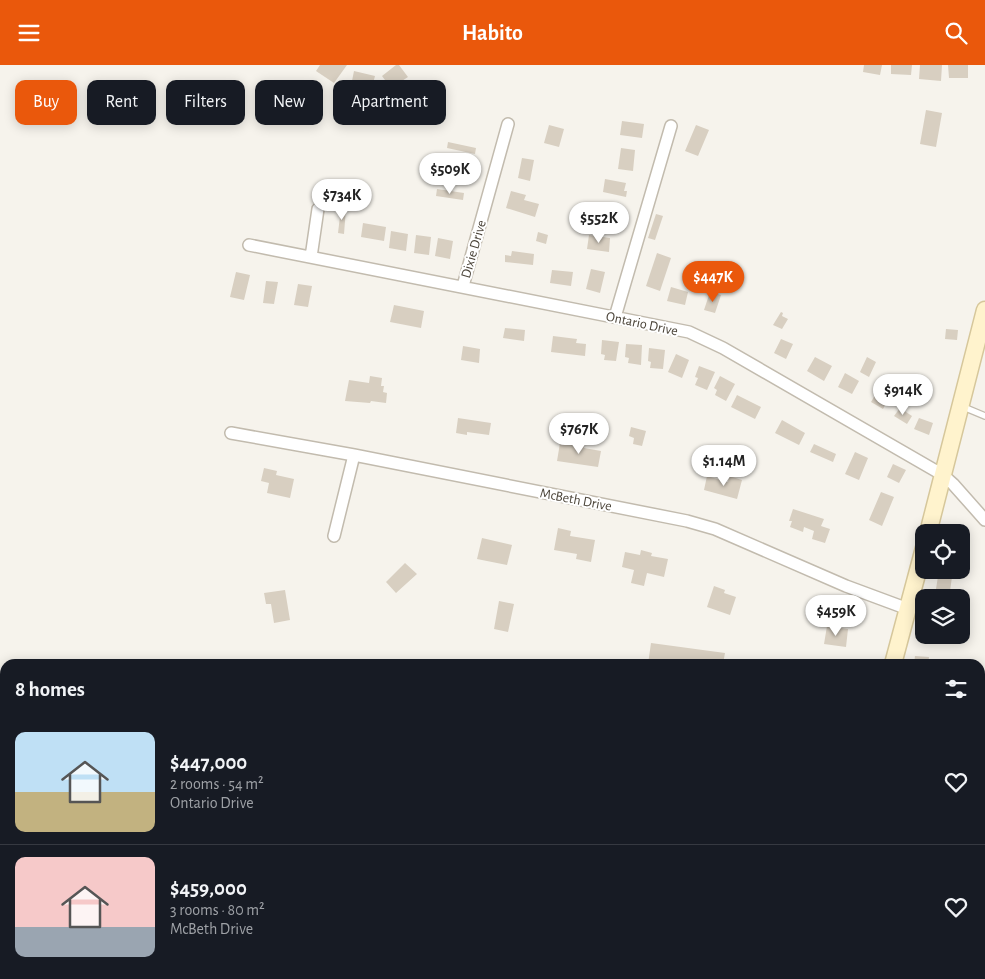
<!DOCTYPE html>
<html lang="en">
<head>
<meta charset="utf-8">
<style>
	:root { --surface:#171b24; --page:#242831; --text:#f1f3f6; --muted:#9ea1a6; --line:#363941; --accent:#ea580c }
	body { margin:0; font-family:"Alegreya Sans",sans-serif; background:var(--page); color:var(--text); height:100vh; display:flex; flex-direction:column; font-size:19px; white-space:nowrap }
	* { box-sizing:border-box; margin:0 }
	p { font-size:16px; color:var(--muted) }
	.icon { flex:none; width:28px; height:28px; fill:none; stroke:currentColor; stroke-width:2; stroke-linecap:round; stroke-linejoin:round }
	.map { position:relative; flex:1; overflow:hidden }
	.sheet { position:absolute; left:0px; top:594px; width:985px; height:321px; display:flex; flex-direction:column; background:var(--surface); border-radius:15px 15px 0 0; box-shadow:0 2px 12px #0003 }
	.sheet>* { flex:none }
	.top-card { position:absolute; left:15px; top:15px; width:500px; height:45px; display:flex; gap:10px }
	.buttons { position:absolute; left:915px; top:459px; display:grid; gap:10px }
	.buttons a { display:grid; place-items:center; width:55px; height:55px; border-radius:10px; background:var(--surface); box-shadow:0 2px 12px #0003; font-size:25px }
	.price { position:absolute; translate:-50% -42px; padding:0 11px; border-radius:18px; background:#fff; color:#222; font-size:16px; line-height:32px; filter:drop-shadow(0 1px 2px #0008) }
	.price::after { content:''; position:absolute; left:50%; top:30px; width:15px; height:11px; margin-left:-8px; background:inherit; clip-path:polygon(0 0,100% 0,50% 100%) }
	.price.on { background:var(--accent); color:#fff }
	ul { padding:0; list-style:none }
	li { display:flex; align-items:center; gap:15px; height:125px; padding:0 15px }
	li+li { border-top:1px solid var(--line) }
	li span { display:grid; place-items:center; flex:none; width:140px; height:100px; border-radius:10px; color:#555 }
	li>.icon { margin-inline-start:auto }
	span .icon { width:60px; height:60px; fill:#fffc; stroke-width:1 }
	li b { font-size:21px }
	h2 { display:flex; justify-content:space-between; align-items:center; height:60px; padding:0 15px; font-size:21px }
	.chip { padding:0 18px; border-radius:10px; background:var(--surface); box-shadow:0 2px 12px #0003; font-size:18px; line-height:45px }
	.chip.on { background:var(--accent); color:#fff }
	header { display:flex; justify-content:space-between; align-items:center; height:65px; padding:0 15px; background:var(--accent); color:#fff; font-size:22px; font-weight:700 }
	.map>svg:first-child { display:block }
</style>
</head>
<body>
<header><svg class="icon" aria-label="menu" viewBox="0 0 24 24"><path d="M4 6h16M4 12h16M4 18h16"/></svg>Habito<svg class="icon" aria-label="search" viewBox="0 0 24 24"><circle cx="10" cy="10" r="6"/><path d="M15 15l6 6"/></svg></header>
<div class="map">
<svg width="985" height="914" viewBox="0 0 985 914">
	<rect width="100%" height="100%" fill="#f6f3ec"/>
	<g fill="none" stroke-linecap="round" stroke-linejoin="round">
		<!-- stream -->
		<path stroke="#a9d4f2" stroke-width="3" d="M0 859 5 865
			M37 910 40 914"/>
	</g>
	<!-- building -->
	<path fill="#d8cfc1" d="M320 0H347L334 18 316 6Z
		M396 0H399L408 12 391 23 382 11Z
		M864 0H882L880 10 863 7Z
		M891 0H912L911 10 891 9Z
		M920 0H942L941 16 919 14Z
		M948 0H968V13H949Z
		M354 6 375 11 371 26 351 21Z
		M926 45 942 48 936 82 920 79Z
		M622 56 644 59 642 73 620 70Z
		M549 60 564 64 559 82 544 78Z
		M696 60 709 65 698 91 685 86Z
		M448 77 476 83 475 89 447 83Z
		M621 83 635 85 633 106 618 104Z
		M522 93 534 95 530 116 518 113Z
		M605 114 626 118 624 126H627L626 132 603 127Z
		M437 124 464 128 463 135 436 131Z
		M511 126 526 130 524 135 539 139 535 152 506 143Z
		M605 141 620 143 617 163 602 161Z
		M341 143H346L344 169 338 168Z
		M656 149 663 151 655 175 648 173Z
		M363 158 386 162 384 176 361 172Z
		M391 166 408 169 406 186 389 183Z
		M538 167 548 170 546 179 536 176Z
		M416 170 431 172 429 190 414 188Z
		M589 170 610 173 609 187 587 184Z
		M438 173 453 176 450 194 435 191Z
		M512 186 534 189 533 200 505 197V190L511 191Z
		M657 188 671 193 660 226 646 221Z
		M591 204 605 207 600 228 586 224Z
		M552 205 573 207 571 221 550 218Z
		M236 207 250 210 244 235 230 232Z
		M266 216 278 217 274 239 263 238Z
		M298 219 312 221 308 242 294 240Z
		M671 222 688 227 685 240 667 236Z
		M710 227 721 230 715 248 704 245Z
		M394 240 424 246 421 263 390 257Z
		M781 247 783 248 782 251 788 254 782 264 773 260Z
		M505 263 525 265 524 276 503 273Z
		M946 264 958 265 957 275 945 274Z
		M553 271 577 274 576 278 586 279 585 291 551 287Z
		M781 274 793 279 786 294 774 288Z
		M602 275 619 277 616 296 604 295 605 290 601 289Z
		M626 279 642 280 641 300 628 298 629 293 625 292Z
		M463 281 480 284 479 298 461 295Z
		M649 283 665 285 663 304 650 303 651 297 648 296Z
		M676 289 689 295 682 313 668 307Z
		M815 292 832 301 824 316 807 306Z
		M867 292 876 297 869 312 860 307Z
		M699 301 715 307 707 325 695 320 698 313 695 312Z
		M845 308 859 316 852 329 838 322Z
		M370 311 382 313 381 321H384L383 327 387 328 386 338 371 336 370 338 345 336 349 315 369 318Z
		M720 311 735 319 726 336 715 330 717 325 714 323Z
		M878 325 890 331 883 344 871 337Z
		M737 330 761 342 755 354 731 342Z
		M900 343 912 351 907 359 894 351Z
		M458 353 491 358 489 370 467 367V370L456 368Z
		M919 353 933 358 929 370 914 364Z
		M782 355 805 368 799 380 775 368Z
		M631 362 646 366 642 381 633 379 634 373 629 371Z
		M574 376 585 377 584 383 601 386 598 402 557 396 560 378 574 380Z
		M814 379 836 389 833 397 810 387Z
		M855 387 868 393 859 415 845 409Z
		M893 399 906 405 899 418 887 412Z
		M264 403 277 406 276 410 294 414 290 433 267 428 269 418 261 416Z
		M707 411 728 417 729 411 742 415 737 434 704 425Z
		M881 427 894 432 882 461 869 455Z
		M793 444 824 454 821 461 830 464 825 478 812 474 814 466 804 462 803 467 790 462 792 456H789Z
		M558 463 571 466 570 471 595 475 591 497 576 494 577 489 554 485Z
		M482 473 512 480 507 500 477 494Z
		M641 485 652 488 651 491 668 494 664 512 647 508 644 521 631 518 634 505 622 502 625 487 640 490Z
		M405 498 417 509 396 528 386 517Z
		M939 505H953L950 526 936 524Z
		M714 521 725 525 724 528 736 532 730 550 707 542Z
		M285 525 290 555 274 558 271 539H266L264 528Z
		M499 536 514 539 508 567 494 564Z
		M827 561 848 564 846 582 824 579Z
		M651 578 725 588 723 599H648Z
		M915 591 929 592 928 599H914Z
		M980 730 985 731V759L980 758Z
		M980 870H982L985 881V897L980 899Z
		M378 910H395L396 914H379Z
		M686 910H720L722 914H687Z"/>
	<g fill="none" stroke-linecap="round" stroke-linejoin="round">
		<!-- lane casing -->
		<g stroke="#c2bbae" stroke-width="8">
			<path id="lane" d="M961 341 985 351
				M980 716 985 717"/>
		</g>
		<!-- street casing -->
		<g stroke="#c2bbae" stroke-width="14">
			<path id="street" d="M249 180 689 267 723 283 943 410 953 419 985 455
				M311 192 318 144
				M463 221 508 59
				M615 252 671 61
				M231 368 354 390 687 456 715 464 846 521 908 544
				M334 471 354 390"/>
		</g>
		<!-- secondary casing -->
		<g stroke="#d6c79b" stroke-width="19">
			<path id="secondary" d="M928 468 985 245
				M893 599 924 483
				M980 695 985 696
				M809 914 810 910"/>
		</g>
		<!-- lane -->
		<use href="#lane" stroke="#fff" stroke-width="5.5"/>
		<!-- street -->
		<use href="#street" stroke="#fff" stroke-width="11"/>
		<!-- secondary -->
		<use href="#secondary" stroke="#fff3cd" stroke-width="16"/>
	</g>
	<g text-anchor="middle" stroke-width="4" stroke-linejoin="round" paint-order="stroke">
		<!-- street labels -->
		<g font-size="14" fill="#4b4439" stroke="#fff">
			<text transform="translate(473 184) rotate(-74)" y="5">Dixie Drive</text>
			<text transform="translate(642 258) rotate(12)" y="5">Ontario Drive</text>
			<text transform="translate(576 434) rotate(11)" y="5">McBeth Drive</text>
		</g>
	</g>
</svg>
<div class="buttons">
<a><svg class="icon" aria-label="locate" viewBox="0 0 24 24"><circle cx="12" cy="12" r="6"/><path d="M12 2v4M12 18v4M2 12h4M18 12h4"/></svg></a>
<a><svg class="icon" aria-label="layers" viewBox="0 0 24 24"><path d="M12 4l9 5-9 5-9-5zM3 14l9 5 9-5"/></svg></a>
</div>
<b class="price" style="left:450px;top:130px">$509K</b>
<b class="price" style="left:342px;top:156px">$734K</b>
<b class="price" style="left:599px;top:179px">$552K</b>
<b class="price on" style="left:713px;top:238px">$447K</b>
<b class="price" style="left:903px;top:351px">$914K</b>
<b class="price" style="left:579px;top:390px">$767K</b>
<b class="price" style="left:724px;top:422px">$1.14M</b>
<b class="price" style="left:836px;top:572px">$459K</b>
<div class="top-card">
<a class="chip on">Buy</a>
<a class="chip">Rent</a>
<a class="chip">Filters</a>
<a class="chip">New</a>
<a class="chip">Apartment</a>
</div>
<section class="sheet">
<h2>8 homes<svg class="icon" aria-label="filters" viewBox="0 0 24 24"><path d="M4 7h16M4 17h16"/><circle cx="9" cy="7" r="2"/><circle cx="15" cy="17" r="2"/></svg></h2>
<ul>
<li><span style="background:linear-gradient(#bfe0f5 60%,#c2b280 0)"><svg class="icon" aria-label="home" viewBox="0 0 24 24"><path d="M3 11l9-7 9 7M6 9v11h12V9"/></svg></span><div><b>$447,000</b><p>2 rooms · 54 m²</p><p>Ontario Drive</p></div><svg class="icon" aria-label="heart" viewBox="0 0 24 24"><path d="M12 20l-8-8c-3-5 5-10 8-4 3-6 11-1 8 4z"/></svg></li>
<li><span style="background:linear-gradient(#f6c9c9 70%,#9aa5b1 0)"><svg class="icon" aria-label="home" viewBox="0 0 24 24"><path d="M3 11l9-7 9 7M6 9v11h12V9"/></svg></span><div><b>$459,000</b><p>3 rooms · 80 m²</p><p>McBeth Drive</p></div><svg class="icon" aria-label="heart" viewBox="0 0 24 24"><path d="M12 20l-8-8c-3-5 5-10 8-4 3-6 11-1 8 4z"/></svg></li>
</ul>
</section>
</div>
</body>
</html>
